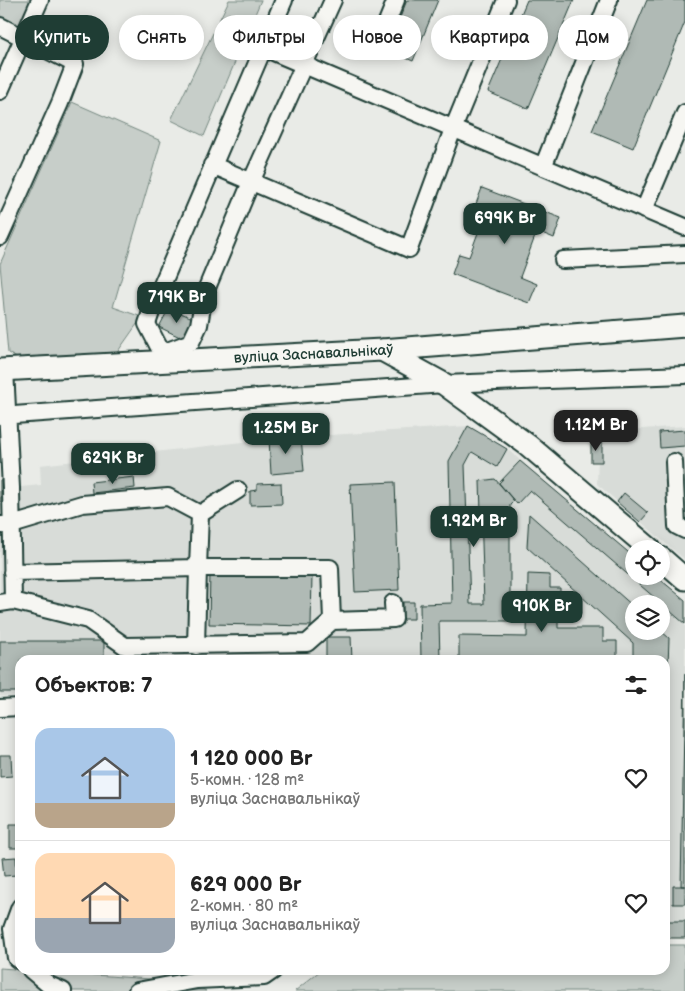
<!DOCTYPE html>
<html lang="ru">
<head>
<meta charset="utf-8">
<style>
	:root { --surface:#fff; --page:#f6f6f6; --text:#222; --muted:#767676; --line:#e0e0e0; --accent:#1f3d34 }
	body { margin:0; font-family:"Balsamiq Sans",sans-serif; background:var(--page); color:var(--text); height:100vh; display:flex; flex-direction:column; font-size:19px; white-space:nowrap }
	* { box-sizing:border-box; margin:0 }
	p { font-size:16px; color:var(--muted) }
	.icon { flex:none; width:28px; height:28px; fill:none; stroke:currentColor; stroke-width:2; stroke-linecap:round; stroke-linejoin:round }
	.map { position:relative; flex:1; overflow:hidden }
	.side { position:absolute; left:15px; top:655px; width:655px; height:320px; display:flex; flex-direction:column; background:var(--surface); border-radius:15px; box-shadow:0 2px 12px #0003 }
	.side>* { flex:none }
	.top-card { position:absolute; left:15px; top:15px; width:655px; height:45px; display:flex; gap:10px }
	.buttons { position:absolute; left:625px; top:540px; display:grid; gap:10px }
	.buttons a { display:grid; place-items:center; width:45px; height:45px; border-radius:50%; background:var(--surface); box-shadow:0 2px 12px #0003; font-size:25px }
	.price { position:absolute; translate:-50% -42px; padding:0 11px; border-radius:10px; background:var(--accent); color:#fff; font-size:16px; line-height:32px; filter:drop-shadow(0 1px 2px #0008) }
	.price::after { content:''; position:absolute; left:50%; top:30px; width:15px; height:11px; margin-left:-8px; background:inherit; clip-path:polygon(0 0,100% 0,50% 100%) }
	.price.selected { background:#222; color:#fff }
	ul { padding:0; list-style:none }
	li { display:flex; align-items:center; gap:15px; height:125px; padding:0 20px }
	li+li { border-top:1px solid var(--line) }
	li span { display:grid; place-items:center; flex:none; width:140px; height:100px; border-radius:15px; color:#555 }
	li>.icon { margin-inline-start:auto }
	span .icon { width:60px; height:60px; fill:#fffc; stroke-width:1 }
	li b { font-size:21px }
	h2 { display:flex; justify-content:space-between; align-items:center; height:60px; padding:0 20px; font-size:21px }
	.chip { padding:0 18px; border-radius:22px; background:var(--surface); box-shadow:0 2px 12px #0003; font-size:18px; line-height:45px }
	.chip.selected { background:var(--accent); color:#fff }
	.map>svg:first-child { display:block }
</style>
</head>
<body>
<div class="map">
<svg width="685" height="991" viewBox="0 0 685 991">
	<rect width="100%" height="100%" fill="#e9ebe7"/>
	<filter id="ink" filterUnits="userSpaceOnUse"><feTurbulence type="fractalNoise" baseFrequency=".02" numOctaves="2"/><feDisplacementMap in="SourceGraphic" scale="10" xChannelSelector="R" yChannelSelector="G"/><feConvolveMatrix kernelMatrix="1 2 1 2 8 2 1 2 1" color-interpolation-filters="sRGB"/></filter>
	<g filter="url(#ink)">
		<!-- built -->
		<path fill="#d8dcd8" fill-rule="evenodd" d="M468 426 507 449 634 557V576H656L685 600V938H665V660H20V696H0V480L3 479 11 488 41 485 40 465 269 439ZM634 604H661V631H634Z
			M685 426V560L597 484 599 432Z"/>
		<!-- green -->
		<path fill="#c7cec9" stroke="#73867e" d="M0 0H35L25 22 16 25 0 18Z
			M229 0H261L204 136 171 120Z
			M72 102 161 141 113 307 142 317 116 354 17 358 8 353 0 264Z
			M665 945H685V991H295L321 970H665Z
			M0 968 190 982 206 991H0Z"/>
		<!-- building -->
		<path fill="#b0bab5" stroke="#1f3d34" d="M407 0H438L413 61 387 50Z
			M527 0H574L528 109 488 92Z
			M647 0H685V22L633 148 592 131Z
			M482 188 561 218 554 238 537 231 520 277 537 284 529 303 452 274 459 254 469 257 485 214 474 209Z
			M169 308 195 319 186 340 159 327Z
			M468 426 507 449 497 467 472 452 465 465 470 604H484L480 481 495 479 514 501 510 505V621H439L440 660H421L420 604 452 603 449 461Z
			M685 430V446L660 448 659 432Z
			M301 437 304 471 271 474 269 439Z
			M591 442H602V462H591Z
			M520 461 634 557V576H656L685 600V624L530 490 517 504 499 483Z
			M134 477 135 488 92 493 91 482Z
			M3 479 5 502H0V480Z
			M395 482 399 590 355 592 350 484Z
			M281 483 282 504 250 505V491L257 490V484Z
			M624 493 648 513 640 522 617 502Z
			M529 514 634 607V631H661L669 638 665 753V660H633V643L527 547Z
			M210 572 312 574 311 626 209 624Z
			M528 574 550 575V588H560V597H572L571 606H558V628H603V641H617V659L459 658V636L527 637Z
			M403 602H414V619H403Z
			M326 637H351L352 660H217L326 659Z
			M0 641H104V660H20V692H0Z
			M685 674V886H681Z
			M0 755H11L12 776 0 777Z
			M10 824H20V848H10Z
			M16 857 17 875 4 876 2 858Z
			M673 886H685V904H673Z
			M665 921H685V938H665Z"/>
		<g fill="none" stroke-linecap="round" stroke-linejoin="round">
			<!-- minor casing -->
			<g stroke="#1f3d34" stroke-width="20">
				<path id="minor" d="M284 0 153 306 147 324 162 353 191 342 199 325 204 295 251 182 333 0
					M0 26 75 64 60 103 0 237
					M380 39 396 0
					M264 48 685 227
					M0 91 40 0
					M212 165 409 249 453 129 506 0
					M543 167 609 0
					M644 210 685 113
					M563 260 685 254
					M0 416 444 384 685 375
					M674 462 677 526 685 530
					M0 525H12L82 504 168 497 200 514 238 490
					M12 572 198 568 196 646
					M13 601 88 620 125 646 307 643 332 621 330 568H198L200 514
					M0 603 13 601 11 488 5 369
					M332 621 394 619 393 603
					M0 708 20 707
					M20 907 12 929 16 958 20 961
					M31 970 49 985 63 991
					M137 991 197 980 264 977 274 970"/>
			</g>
			<!-- major casing -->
			<g stroke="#1f3d34" stroke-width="25">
				<g id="major">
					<path d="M382 350 444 384 529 446 650 549"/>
					<path id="s1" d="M0 370 382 350 685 326"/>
					<path d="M661 558 685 579"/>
				</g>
			</g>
			<!-- minor -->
			<use href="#minor" stroke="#f6f6f2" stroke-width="16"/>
			<!-- major -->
			<use href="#major" stroke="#f6f6f2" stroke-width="21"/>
		</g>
	</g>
	<g text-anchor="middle" stroke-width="4.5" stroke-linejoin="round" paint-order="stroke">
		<!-- street labels -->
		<g font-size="15" fill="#1f3d34" stroke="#f6f6f2">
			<text dy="5" stroke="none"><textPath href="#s1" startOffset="314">вуліца Заснавальнікаў</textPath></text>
		</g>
	</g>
</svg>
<div class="buttons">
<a><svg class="icon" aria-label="locate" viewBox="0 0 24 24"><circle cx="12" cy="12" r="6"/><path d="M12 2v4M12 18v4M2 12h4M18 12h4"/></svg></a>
<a><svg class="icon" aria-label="layers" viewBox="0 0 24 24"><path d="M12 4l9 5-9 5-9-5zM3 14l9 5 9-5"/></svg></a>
</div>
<b class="price" style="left:505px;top:245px">699K Br</b>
<b class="price" style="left:177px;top:324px">719K Br</b>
<b class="price selected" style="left:596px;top:452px">1.12M Br</b>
<b class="price" style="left:286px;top:455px">1.25M Br</b>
<b class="price" style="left:113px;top:485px">629K Br</b>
<b class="price" style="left:474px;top:548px">1.92M Br</b>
<b class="price" style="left:542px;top:633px">910K Br</b>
<div class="top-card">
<a class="chip selected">Купить</a>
<a class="chip">Снять</a>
<a class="chip">Фильтры</a>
<a class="chip">Новое</a>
<a class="chip">Квартира</a>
<a class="chip">Дом</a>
</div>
<section class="side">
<h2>Объектов: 7<svg class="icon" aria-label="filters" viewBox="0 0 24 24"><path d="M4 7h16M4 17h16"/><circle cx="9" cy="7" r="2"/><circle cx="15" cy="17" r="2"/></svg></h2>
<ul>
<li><span style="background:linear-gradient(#a9c7e8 75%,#b9a48a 0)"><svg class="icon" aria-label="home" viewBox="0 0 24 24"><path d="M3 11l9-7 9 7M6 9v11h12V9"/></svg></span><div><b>1 120 000 Br</b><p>5-комн. · 128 m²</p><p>вуліца Заснавальнікаў</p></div><svg class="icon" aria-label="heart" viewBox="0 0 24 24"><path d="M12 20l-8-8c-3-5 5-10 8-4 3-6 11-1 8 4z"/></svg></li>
<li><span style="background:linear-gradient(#ffd9b3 65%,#9aa5b1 0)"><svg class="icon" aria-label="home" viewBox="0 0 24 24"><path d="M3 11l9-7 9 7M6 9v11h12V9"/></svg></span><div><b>629 000 Br</b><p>2-комн. · 80 m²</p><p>вуліца Заснавальнікаў</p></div><svg class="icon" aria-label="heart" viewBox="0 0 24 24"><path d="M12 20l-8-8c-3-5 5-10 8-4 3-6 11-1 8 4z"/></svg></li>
</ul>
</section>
</div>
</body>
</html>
